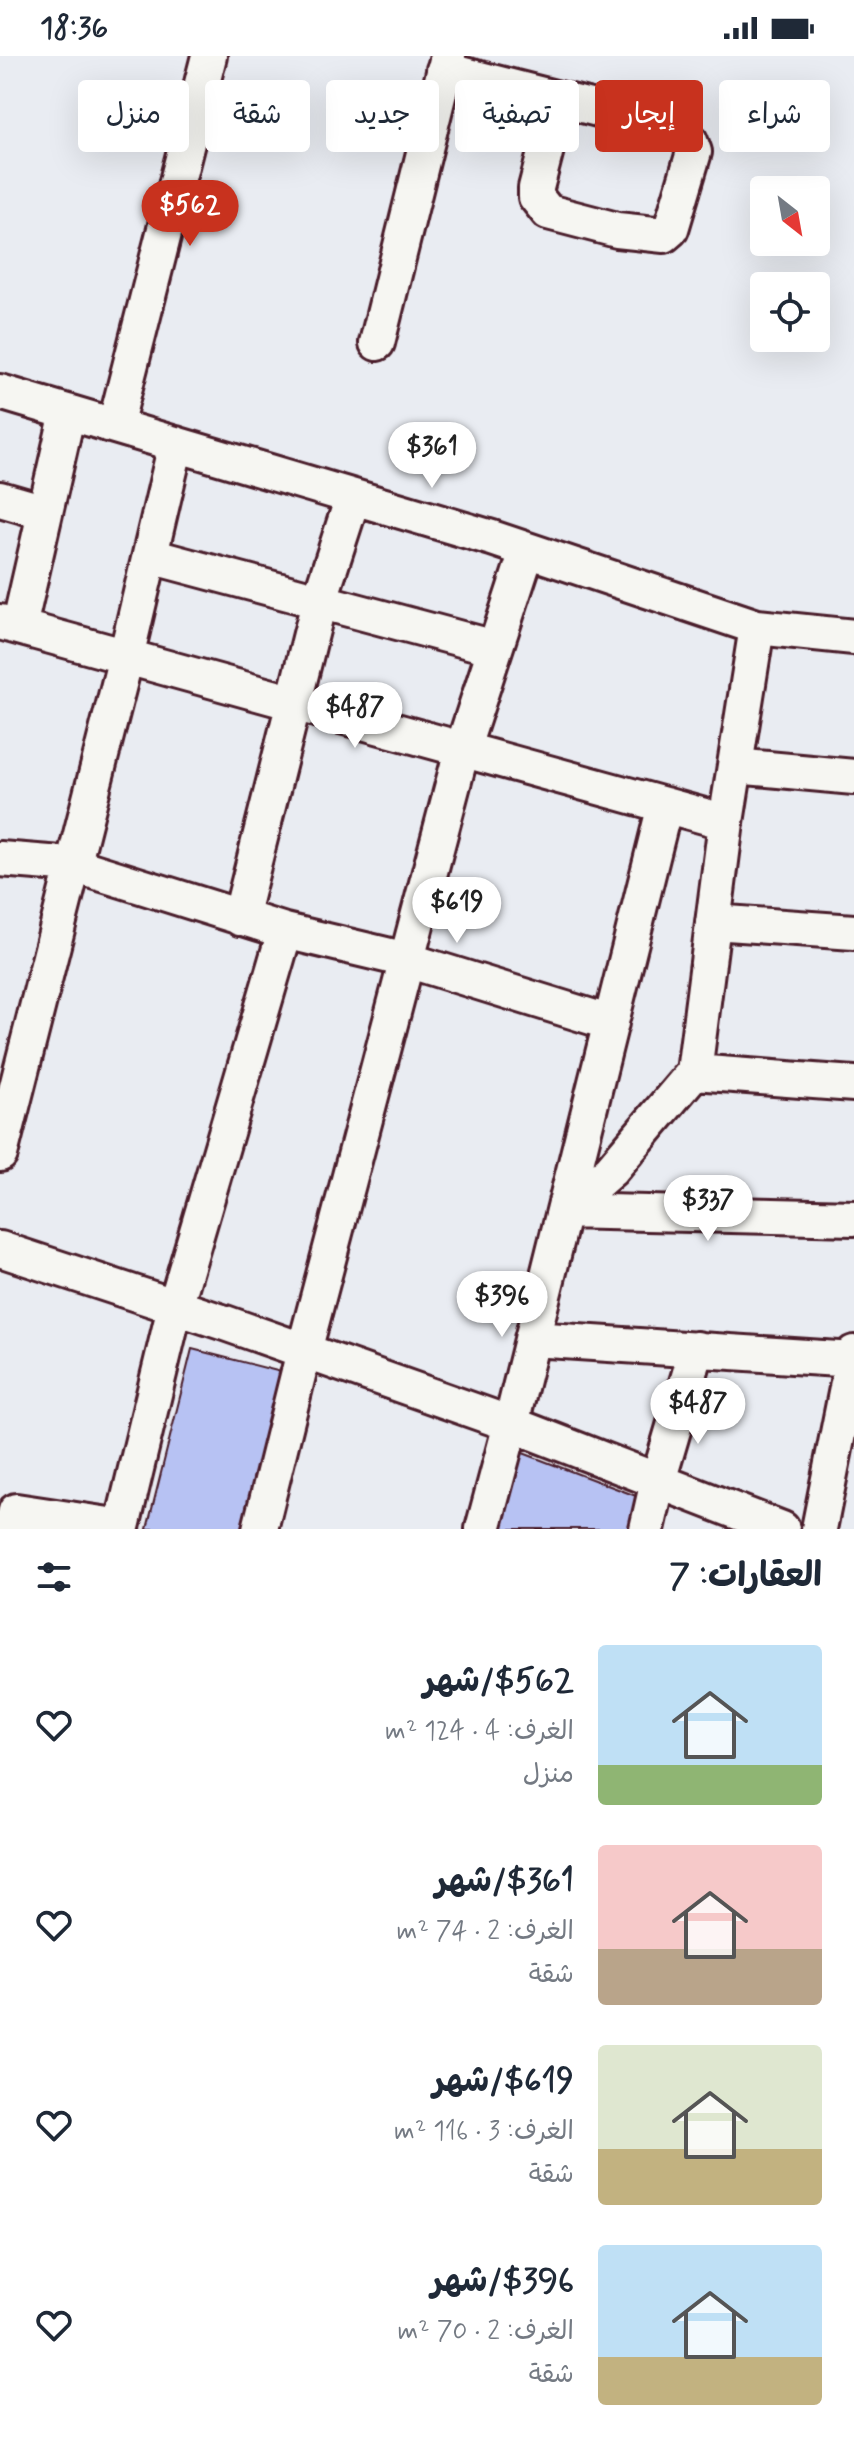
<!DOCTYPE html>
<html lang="ar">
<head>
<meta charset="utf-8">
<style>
	:root { --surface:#fff; --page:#f2f2f3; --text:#1f2937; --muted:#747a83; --accent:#c8321e }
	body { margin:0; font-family:Mynerve,"Playpen Sans Arabic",sans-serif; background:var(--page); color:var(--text); direction:rtl; height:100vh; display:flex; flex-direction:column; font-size:30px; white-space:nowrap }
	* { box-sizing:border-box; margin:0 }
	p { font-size:26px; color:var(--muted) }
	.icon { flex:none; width:44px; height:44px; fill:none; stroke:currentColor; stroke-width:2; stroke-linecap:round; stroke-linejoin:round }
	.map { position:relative; height:1473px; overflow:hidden; direction:ltr }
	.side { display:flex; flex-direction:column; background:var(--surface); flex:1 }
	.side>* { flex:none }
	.banner { position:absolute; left:24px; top:24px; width:806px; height:72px; direction:rtl; display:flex; gap:16px }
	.needle { width:52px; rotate:149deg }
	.controls { position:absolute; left:750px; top:120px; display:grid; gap:16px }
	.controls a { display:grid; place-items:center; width:80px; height:80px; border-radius:8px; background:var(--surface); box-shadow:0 8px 32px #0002; font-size:40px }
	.price { position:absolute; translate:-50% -68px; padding:0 18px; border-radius:28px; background:#fff; color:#222; font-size:26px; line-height:52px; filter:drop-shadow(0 2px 4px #0008) }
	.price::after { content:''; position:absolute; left:50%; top:48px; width:24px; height:18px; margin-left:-12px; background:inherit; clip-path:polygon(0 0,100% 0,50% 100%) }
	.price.on { background:var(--accent); color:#fff }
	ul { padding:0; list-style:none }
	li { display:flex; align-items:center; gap:24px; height:200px; padding:0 32px }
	li span { display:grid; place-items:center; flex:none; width:224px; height:160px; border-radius:8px; color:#555 }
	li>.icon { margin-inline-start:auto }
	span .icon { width:96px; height:96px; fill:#fffc; stroke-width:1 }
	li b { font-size:34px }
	h2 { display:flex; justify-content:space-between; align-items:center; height:96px; padding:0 32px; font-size:34px }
	.tag { padding:0 28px; border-radius:8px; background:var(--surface); box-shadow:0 8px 32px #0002; font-size:28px; line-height:72px }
	.tag.on { background:var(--accent); color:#fff }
	.status { display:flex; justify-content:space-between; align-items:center; height:56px; padding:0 40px; background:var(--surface); direction:ltr }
	.status svg { height:22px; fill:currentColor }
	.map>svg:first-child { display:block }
</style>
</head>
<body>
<div class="status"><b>18:36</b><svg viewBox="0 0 49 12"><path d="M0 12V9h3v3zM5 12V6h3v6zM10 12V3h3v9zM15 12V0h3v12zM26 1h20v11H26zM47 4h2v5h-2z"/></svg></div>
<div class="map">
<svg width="854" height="1473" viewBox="0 0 854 1473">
	<rect width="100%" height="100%" fill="#e9ecf2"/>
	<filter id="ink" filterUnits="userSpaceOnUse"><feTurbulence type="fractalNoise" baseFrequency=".0125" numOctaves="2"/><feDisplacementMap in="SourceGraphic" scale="16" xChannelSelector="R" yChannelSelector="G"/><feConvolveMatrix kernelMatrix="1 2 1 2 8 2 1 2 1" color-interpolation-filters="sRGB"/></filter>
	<g filter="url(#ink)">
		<!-- building -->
		<path fill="#b7c2f3" stroke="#4a1f2b" stroke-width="2" d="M192 1293 285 1317 245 1473H147Z
			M515 1394 644 1443 638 1473H495Z"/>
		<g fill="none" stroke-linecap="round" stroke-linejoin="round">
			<!-- minor casing -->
			<g stroke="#4a1f2b" stroke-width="40">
				<path id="minor" d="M444 14 677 73 690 85 694 96 671 173 664 179 617 174 548 156 536 141V132L559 43
					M377 287 448 0
					M0 336 492 482 757 571 854 581
					M115 370 209 0
					M0 443 45 456
					M150 500 495 592
					M0 566 726 766
					M19 571 68 356
					M735 710 854 721
					M0 803 74 809 285 875 175 1251 122 1471 16 1455 11 1473
					M240 862 319 546 353 441
					M713 866 854 876
					M285 875 407 904 611 967
					M694 1016 854 1028
					M0 1098 126 601 176 388
					M564 1155 611 1114 694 1016 726 766 757 571
					M564 1155 854 1162
					M0 1193 225 1267 511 1368 665 749
					M532 1283 854 1304
					M260 1473 304 1295 462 694 527 495
					M483 1473 511 1368 782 1473
					M647 1473 658 1425 697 1293
					M819 1473 854 1297"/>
			</g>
			<!-- minor -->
			<use href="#minor" stroke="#f6f6f2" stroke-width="34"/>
		</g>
	</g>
</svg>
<div class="controls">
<a><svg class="needle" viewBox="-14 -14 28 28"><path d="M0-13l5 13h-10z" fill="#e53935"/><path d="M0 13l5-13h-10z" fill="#747a83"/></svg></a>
<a><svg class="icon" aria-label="locate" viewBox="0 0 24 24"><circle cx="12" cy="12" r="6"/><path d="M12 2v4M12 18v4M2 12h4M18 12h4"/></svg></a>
</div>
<b class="price on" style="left:190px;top:192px">$562</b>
<b class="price" style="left:432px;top:434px">$361</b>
<b class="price" style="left:355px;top:694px">$487</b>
<b class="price" style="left:457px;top:889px">$619</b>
<b class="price" style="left:708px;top:1187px">$337</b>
<b class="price" style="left:502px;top:1283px">$396</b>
<b class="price" style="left:698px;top:1390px">$487</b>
<div class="banner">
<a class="tag">شراء</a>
<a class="tag on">إيجار</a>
<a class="tag">تصفية</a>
<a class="tag">جديد</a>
<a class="tag">شقة</a>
<a class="tag">منزل</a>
</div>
</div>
<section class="side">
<h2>العقارات: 7<svg class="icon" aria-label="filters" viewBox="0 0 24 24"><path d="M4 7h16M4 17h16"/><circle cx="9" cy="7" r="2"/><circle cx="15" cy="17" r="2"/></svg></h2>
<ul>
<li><span style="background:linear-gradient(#bfe0f5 75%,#8fb573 0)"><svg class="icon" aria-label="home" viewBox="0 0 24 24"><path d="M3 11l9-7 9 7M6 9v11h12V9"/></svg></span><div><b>$562/شهر</b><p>الغرف: 4 · 124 m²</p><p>منزل</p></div><svg class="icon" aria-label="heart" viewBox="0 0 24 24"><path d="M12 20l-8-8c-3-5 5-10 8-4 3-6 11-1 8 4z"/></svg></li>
<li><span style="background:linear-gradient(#f6c9c9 65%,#b9a48a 0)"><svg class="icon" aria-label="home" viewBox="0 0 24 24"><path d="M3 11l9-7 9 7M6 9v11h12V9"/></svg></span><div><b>$361/شهر</b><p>الغرف: 2 · 74 m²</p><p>شقة</p></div><svg class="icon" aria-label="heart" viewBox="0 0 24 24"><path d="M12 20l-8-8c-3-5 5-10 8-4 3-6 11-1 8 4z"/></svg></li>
<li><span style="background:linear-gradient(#dfe7d0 65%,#c2b280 0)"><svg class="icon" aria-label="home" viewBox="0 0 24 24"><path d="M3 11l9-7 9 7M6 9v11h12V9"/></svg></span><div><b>$619/شهر</b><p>الغرف: 3 · 116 m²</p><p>شقة</p></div><svg class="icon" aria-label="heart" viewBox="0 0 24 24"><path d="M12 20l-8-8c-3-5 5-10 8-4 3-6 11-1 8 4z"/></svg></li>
<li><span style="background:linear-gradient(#bfe0f5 70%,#c2b280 0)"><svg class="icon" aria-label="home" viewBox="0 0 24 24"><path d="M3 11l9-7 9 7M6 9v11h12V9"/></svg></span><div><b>$396/شهر</b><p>الغرف: 2 · 70 m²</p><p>شقة</p></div><svg class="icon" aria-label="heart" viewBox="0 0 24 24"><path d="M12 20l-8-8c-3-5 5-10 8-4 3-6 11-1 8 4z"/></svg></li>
</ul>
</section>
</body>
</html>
